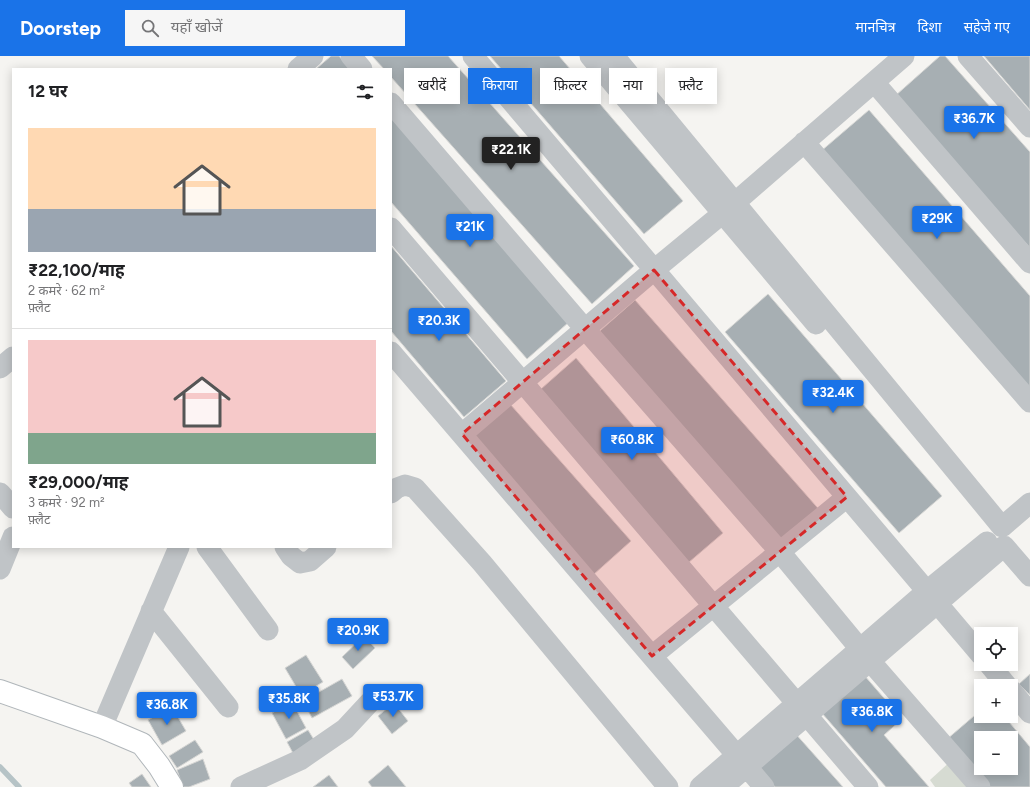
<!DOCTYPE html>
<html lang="hi">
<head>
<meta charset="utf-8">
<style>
	:root { --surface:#fff; --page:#f6f6f6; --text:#202124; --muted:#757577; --line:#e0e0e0; --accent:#1a73e8 }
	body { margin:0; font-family:Figtree,"Noto Sans Devanagari",sans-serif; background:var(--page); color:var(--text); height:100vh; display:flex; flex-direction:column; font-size:15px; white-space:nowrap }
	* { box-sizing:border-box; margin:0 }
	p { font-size:13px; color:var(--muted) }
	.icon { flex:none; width:22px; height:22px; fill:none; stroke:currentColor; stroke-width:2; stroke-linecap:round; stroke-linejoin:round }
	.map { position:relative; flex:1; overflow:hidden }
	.sheet { position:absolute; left:12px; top:12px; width:380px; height:480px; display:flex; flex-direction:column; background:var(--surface); border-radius:0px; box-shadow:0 2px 10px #0003 }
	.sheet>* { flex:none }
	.hud { position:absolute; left:404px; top:12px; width:380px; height:36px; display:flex; gap:8px }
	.buttons { position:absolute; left:974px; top:571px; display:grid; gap:8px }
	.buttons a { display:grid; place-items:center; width:44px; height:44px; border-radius:0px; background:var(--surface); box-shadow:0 2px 10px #0003; font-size:20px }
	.price { position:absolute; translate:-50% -34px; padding:0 9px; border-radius:4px; background:var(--accent); color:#fff; font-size:13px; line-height:26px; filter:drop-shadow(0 1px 2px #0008) }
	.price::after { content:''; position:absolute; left:50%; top:24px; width:12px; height:9px; margin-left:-6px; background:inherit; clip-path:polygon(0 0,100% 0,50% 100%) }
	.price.on { background:#222; color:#fff }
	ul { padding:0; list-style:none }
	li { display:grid; align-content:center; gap:8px; height:212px; padding:0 16px }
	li+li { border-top:1px solid var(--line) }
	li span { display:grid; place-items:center; height:124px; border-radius:0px; color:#555 }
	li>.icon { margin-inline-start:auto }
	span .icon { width:72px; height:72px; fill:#fffc; stroke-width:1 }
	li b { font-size:17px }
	h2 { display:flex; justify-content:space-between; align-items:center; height:48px; padding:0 16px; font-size:17px }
	.pill { padding:0 14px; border-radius:0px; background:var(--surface); box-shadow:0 2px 10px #0003; font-size:14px; line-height:36px }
	.pill.on { background:var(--accent); color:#fff }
	header { display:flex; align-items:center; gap:24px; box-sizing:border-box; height:56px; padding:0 20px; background:var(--accent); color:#fff }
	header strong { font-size:19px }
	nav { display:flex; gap:22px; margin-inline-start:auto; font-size:14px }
	.search { width:280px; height:36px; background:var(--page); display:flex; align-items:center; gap:10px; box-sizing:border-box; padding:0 14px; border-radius:0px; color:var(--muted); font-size:15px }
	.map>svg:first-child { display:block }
</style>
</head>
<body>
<header>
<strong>Doorstep</strong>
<div class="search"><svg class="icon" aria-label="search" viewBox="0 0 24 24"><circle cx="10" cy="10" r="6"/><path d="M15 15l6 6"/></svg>यहाँ खोजें</div>
<nav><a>मानचित्र</a><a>दिशा</a><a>सहेजे गए</a></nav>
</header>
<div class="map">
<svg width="1030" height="731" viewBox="0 0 1030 731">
	<rect width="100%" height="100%" fill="#f5f4f1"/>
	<!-- green -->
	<path fill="#d6dbd2" d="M953 703 977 731H935L930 724Z"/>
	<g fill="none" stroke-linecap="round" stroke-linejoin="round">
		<!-- stream -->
		<path stroke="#b6c3c6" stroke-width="5.5" d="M0 711 19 731"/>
	</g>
	<!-- building -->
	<path fill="#a7afb3" stroke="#d6d6d4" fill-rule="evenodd" d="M331 0H339L350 13H316Z
		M372 0H448L634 210 592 248 391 21V13H384Z
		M490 0H559L683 145 644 178Z
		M940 0H945L1030 96V192L895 40Z
		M984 0H1030V54Z
		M869 54 1030 240V339L820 96Z
		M391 60 569 266 527 303 391 146Z
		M391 190 506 325 464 361 391 275Z
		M768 238 942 440 899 477 725 276Z
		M635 244 823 458 781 495 593 281Z
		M576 302 723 477 688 507 541 333Z
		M510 348 631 485 593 519 472 382Z
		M364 580 375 592 353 613 342 601Z
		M306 599 323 626 301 639 285 612Z
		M1030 618V639L1019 628Z
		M864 619 902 663 884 679 929 731H886L821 656Z
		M342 623 352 640 312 662 303 645Z
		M292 646 306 672 286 683 272 657Z
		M394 647 408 665 392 678 378 660Z
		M172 651 186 675 162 689 148 664Z
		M981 654V660H1004L1030 691V731H986L946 684ZM981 682H1011V712H981Z
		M308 674 316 687 294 699 287 686Z
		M794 676 843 731H775L756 709Z
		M195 684 203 696 177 712 169 700Z
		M203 703 210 723 189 731H183L177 714Z
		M388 709 406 731H372L368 726Z
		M142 718 151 731H132L129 727Z
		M329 719 338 731H313Z"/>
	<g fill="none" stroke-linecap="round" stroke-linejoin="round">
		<!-- secondary casing -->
		<g stroke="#b0b6ba" stroke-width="24">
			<path id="secondary" d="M0 635 102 671 142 688 159 710 172 731"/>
		</g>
		<!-- street -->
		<path stroke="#c0c4c7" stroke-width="21" d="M351 0 362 13
			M473 0 981 599
			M590 0 816 268
			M614 0 1002 471 1030 447
			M968 0 1030 71
			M298 13 313 0
			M874 26 1030 207
			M391 47 585 273 780 496 870 605 980 731
			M804 86 1030 346
			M391 172 868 731
			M391 296 764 731
			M0 312 13 301
			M462 378 654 214 723 157 904 0
			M0 437 13 452
			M391 437 397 432 405 429 415 432 482 507 668 731
			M207 491 268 574
			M285 491 291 500 300 507 310 505 326 491
			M0 513 13 481
			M151 555 228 651
			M652 600 847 441
			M989 608 1007 630
			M1011 634 1030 657
			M102 671 179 491
			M241 731 300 704 345 673 371 645
			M700 731 927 535 987 486
			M723 731 1004 490 1030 520"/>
		<!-- secondary -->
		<use href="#secondary" stroke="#fff" stroke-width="22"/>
	</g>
	<!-- marked area -->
	<path fill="#d62828" fill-opacity="0.2" stroke="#d62828" stroke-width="3" stroke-dasharray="8 5" stroke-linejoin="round" d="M654 214 847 441 652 600 462 378Z"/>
</svg>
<div class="buttons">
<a><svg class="icon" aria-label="locate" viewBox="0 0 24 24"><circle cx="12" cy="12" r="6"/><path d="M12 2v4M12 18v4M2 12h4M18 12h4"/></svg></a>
<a>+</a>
<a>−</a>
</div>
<b class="price" style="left:974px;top:84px">₹36.7K</b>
<b class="price on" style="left:511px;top:115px">₹22.1K</b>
<b class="price" style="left:937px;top:184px">₹29K</b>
<b class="price" style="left:470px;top:192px">₹21K</b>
<b class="price" style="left:439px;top:286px">₹20.3K</b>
<b class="price" style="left:833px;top:358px">₹32.4K</b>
<b class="price" style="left:632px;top:405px">₹60.8K</b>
<b class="price" style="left:358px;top:596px">₹20.9K</b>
<b class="price" style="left:393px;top:662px">₹53.7K</b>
<b class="price" style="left:289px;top:664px">₹35.8K</b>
<b class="price" style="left:167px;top:670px">₹36.8K</b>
<b class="price" style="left:872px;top:677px">₹36.8K</b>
<div class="hud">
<a class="pill">खरीदें</a>
<a class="pill on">किराया</a>
<a class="pill">फ़िल्टर</a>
<a class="pill">नया</a>
<a class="pill">फ़्लैट</a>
</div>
<section class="sheet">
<h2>12 घर<svg class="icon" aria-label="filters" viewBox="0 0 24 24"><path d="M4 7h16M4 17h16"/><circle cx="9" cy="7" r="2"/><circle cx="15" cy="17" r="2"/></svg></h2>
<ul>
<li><span style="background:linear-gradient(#ffd9b3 65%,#9aa5b1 0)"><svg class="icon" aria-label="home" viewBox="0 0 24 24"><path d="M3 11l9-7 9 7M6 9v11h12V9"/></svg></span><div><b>₹22,100/माह</b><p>2 कमरे · 62 m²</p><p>फ़्लैट</p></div></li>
<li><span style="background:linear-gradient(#f6c9c9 75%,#7fa58c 0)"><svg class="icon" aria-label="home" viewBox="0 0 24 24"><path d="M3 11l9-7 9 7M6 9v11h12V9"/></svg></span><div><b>₹29,000/माह</b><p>3 कमरे · 92 m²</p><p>फ़्लैट</p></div></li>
</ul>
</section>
</div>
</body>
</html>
